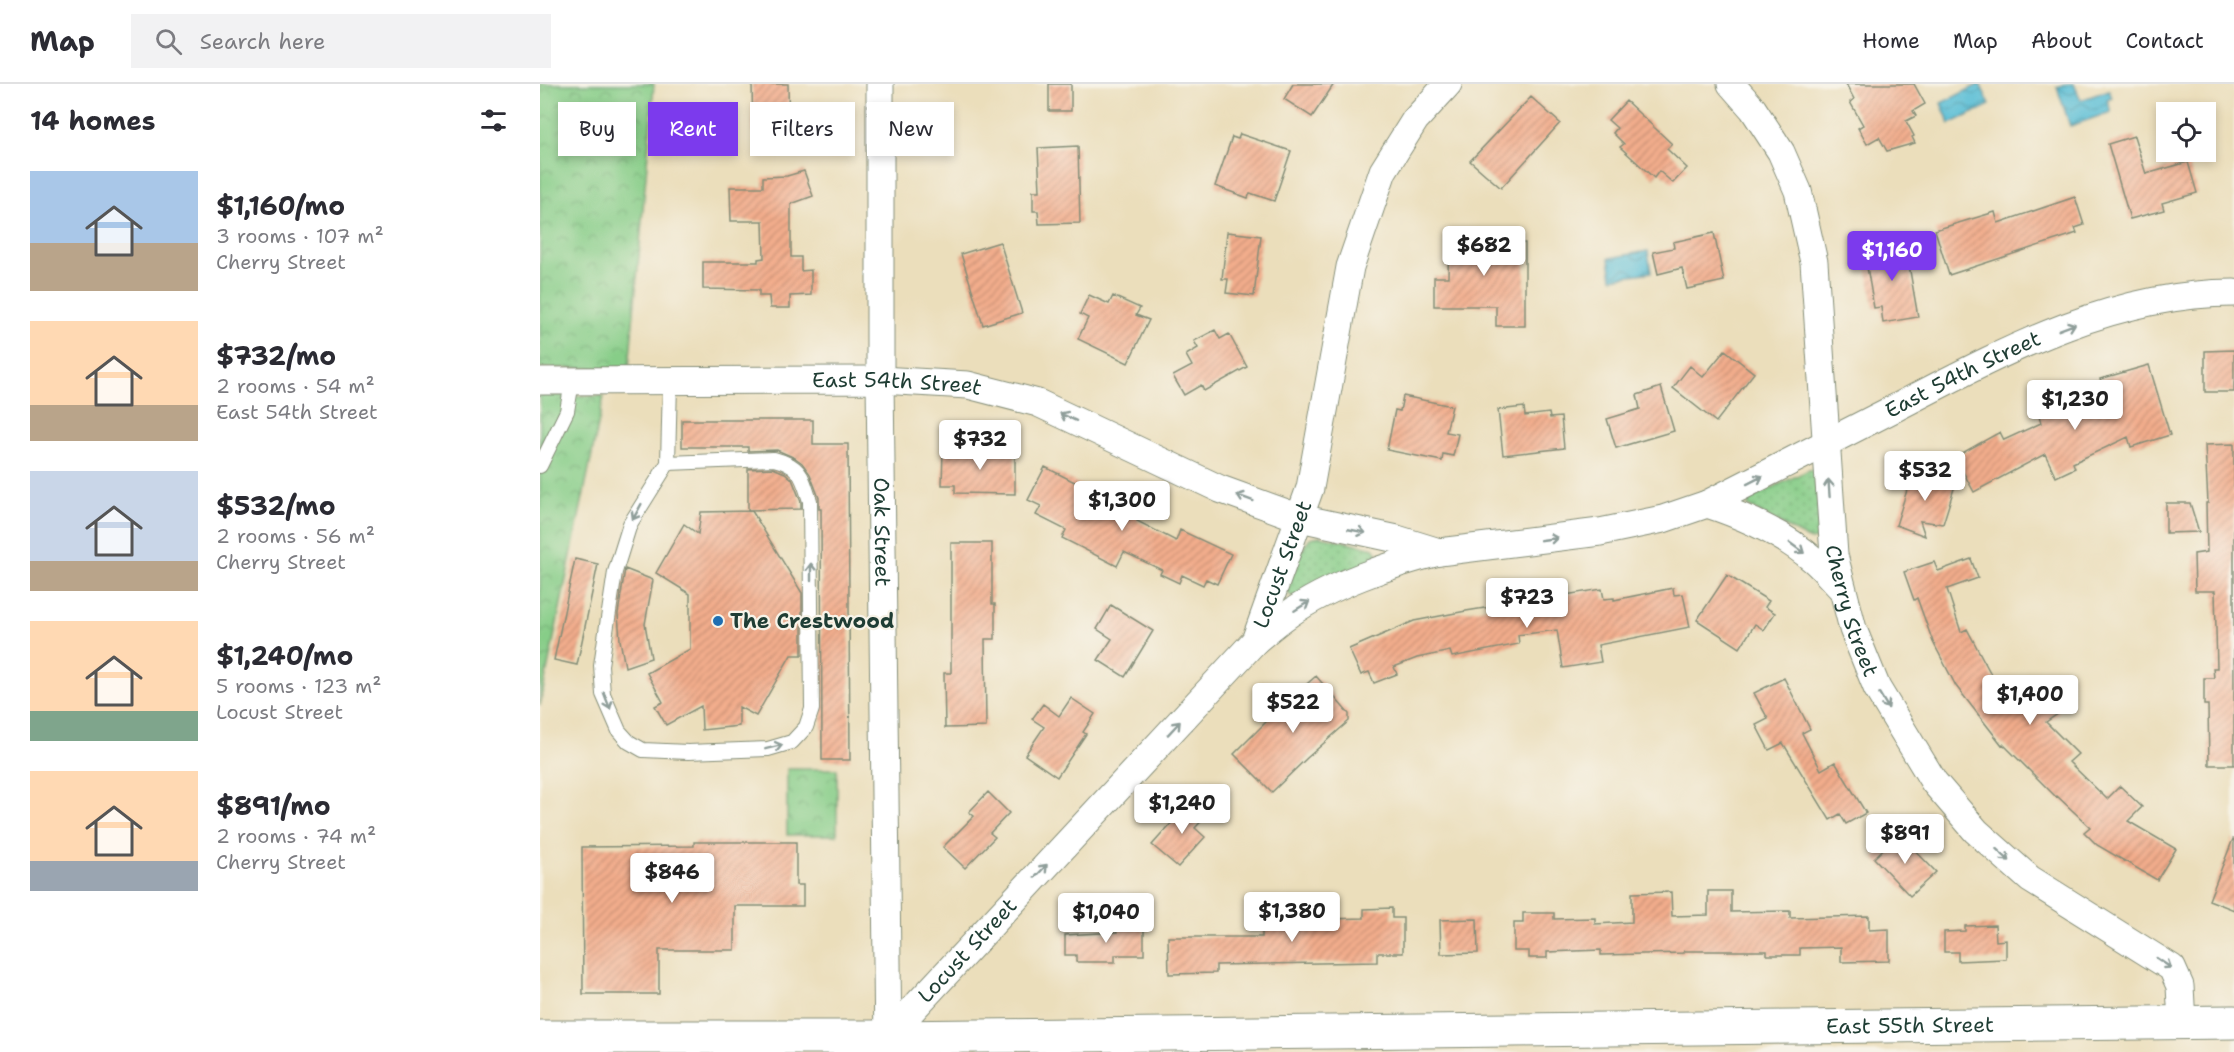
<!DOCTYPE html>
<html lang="en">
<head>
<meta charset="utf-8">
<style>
	:root { --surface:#fff; --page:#f2f2f3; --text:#2b2b33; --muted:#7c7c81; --line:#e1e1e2; --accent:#7c3aed }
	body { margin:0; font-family:"Shantell Sans",sans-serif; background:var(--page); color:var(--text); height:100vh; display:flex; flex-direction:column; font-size:22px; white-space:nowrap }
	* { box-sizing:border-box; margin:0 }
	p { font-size:20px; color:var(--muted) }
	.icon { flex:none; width:33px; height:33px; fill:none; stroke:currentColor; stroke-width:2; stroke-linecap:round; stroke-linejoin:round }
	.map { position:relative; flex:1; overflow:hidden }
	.details { display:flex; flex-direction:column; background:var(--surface); width:540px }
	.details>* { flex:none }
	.banner { position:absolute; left:18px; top:18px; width:570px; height:54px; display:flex; gap:12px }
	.controls { position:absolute; left:1616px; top:18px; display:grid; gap:12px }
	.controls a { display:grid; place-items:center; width:60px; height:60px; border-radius:0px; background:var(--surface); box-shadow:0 3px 9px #0003; font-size:30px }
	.price { position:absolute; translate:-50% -51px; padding:0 14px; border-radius:6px; background:#fff; color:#222; font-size:20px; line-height:39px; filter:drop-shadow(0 2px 3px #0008) }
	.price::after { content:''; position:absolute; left:50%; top:36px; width:18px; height:14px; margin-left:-9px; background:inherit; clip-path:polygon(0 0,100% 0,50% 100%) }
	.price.selected { background:var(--accent); color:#fff }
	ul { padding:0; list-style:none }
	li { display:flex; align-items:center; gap:18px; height:150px; padding:0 30px }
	li span { display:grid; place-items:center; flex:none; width:168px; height:120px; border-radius:0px; color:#555 }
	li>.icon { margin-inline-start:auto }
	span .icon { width:72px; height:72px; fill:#fffc; stroke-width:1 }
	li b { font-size:26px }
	h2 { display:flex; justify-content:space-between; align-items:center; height:72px; padding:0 30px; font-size:26px }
	.tag { padding:0 21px; border-radius:0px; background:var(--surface); box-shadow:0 3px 9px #0003; font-size:21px; line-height:54px }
	.tag.selected { background:var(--accent); color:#fff }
	header { display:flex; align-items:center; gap:36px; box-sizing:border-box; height:84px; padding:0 30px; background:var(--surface); border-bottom:2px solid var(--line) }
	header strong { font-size:28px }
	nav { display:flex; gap:33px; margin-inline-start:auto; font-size:21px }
	.search { width:420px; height:54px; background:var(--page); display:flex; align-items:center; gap:15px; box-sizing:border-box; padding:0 21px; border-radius:0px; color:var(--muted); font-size:22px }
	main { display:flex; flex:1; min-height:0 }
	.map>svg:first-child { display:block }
</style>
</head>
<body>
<header>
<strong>Map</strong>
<div class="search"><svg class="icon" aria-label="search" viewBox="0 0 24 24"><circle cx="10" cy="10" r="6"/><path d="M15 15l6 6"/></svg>Search here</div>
<nav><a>Home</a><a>Map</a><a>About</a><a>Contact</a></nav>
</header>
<main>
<section class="details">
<h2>14 homes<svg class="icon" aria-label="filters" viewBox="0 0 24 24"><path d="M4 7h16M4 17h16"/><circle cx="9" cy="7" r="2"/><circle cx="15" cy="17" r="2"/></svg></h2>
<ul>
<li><span style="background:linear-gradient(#a9c7e8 60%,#b9a48a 0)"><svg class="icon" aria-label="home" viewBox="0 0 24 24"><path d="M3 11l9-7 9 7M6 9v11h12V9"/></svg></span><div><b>$1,160/mo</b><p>3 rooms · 107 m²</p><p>Cherry Street</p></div></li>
<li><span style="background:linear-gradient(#ffd9b3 70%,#b9a48a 0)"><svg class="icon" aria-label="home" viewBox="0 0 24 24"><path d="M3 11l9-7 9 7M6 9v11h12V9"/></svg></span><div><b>$732/mo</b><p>2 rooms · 54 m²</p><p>East 54th Street</p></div></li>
<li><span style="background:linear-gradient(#c9d6e8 75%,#b9a48a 0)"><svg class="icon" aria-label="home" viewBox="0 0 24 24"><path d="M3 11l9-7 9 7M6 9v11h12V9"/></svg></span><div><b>$532/mo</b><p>2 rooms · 56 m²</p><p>Cherry Street</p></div></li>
<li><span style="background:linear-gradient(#ffd9b3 75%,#7fa58c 0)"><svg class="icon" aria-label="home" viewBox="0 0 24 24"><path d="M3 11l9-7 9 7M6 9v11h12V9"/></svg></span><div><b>$1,240/mo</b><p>5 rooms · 123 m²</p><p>Locust Street</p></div></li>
<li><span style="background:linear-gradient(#ffd9b3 75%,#9aa5b1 0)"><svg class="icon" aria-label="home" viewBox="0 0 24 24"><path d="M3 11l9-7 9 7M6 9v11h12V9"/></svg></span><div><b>$891/mo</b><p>2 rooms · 74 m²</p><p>Cherry Street</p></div></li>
</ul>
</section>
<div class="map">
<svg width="1694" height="968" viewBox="0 0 1694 968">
	<defs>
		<pattern id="grass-dots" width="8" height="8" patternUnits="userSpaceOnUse" patternTransform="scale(1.5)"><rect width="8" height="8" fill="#87cd88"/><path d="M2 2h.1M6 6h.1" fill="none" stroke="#6ea870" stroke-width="1.8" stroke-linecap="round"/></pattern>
		<pattern id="park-crowns" width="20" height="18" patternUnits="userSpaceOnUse" patternTransform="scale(1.5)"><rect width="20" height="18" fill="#87cd88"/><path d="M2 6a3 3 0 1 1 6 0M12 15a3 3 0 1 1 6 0" fill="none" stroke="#6ea870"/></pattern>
		<pattern id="water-waves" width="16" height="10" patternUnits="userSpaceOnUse" patternTransform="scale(1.5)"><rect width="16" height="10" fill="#57bdd5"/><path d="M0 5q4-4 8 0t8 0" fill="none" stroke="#479bae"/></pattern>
		<pattern id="building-hatch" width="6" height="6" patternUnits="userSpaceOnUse" patternTransform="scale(1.5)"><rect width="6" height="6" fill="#f3ad8c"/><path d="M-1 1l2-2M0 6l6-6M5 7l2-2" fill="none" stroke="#c48e73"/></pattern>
	</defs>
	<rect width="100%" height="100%" fill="#f7f3e8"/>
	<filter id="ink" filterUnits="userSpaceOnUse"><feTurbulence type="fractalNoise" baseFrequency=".0167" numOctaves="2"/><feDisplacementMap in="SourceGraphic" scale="12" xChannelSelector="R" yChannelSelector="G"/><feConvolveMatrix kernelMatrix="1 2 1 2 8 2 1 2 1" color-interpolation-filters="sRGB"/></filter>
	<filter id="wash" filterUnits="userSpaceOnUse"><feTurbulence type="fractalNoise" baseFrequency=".008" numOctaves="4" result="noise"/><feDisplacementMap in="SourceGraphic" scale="24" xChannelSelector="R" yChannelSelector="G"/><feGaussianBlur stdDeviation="1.35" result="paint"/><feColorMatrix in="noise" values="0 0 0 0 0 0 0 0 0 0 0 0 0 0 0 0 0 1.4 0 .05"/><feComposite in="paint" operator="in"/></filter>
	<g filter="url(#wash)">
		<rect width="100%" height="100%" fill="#ebdebb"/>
		<!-- grass -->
		<path fill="url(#grass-dots)" stroke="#53855e" stroke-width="1.5" d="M1275 385 1279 423V452L1276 455 1270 456 1208 422 1209 415 1269 386Z
			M780 452 834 464 838 470 835 476 759 512H751L748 509C750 491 759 468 770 454Z"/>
		<!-- park -->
		<path fill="url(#park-crowns)" stroke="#53855e" stroke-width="1.5" d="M0 0H114L89 284H0Z
			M0 311 64 312 0 621Z
			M247 685H297V751H247Z"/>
		<!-- water -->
		<path fill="url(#water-waves)" stroke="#3b7d84" stroke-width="1.5" d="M1440 0 1450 21 1410 40 1401 19Z
			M1527 0H1534L1541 16 1569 6 1572 14 1567 16 1571 28 1530 42 1517 3Z
			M1108 167 1111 188 1072 194 1069 174Z"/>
		<g id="blocks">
			<!-- building -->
			<path fill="url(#building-hatch)" d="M212 0H248L249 50 213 51Z
				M509 0H531V27H509Z
				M753 0H794L772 33 744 15Z
				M1306 0H1374L1385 20 1373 27 1376 32 1366 37 1374 52 1372 53 1375 59 1347 67 1339 53 1327 60 1318 44 1323 41 1310 18 1314 15Z
				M991 13 1020 39 961 104 930 77Z
				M1086 17 1132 60 1127 65 1147 84 1133 99 1119 87 1114 94 1080 63 1084 60 1073 49 1077 44 1068 36Z
				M700 50 751 67 734 117 710 109 708 114 675 102 692 53 698 55Z
				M1594 52 1606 90 1648 78 1657 109 1622 119 1624 126 1590 135 1568 60Z
				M538 62 540 139 499 140 498 127H493V107H500L498 64Z
				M264 87 273 112 251 120V173H261V187L271 186V211L250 212V224H230L229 212H219V206L163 205V178H218V175L224 174 223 137H191L190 103H223V93L247 92Z
				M1535 113 1544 141 1535 144 1537 149 1409 191 1395 146 1455 128 1458 139Z
				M909 147H944V159H985V242H956V222H894V193H908Z
				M687 148 721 152 714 212 686 209 688 195H682Z
				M1174 149 1184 197 1147 205 1142 184 1118 190 1113 168 1134 164 1133 158Z
				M460 158 482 229 443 241 421 170Z
				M1365 158 1378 233 1343 239 1341 223 1334 224 1326 177 1331 176 1329 164Z
				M549 211 569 220 573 212 600 224 596 231 609 236 588 279 538 255 548 234 540 230Z
				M675 246 680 255 689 250 707 283 664 307 661 301 644 311 633 292 652 282 646 271 658 264 654 257Z
				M1185 266 1214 289 1176 338 1133 304 1150 282 1163 293Z
				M1694 266V308H1665V267Z
				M1609 281 1630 351 1591 363 1588 353 1533 379 1535 384 1516 393 1505 370 1434 408 1415 373 1460 348 1464 356 1501 339 1499 332 1517 324 1519 329 1564 309 1560 295Z
				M1121 303 1134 347 1076 364 1067 335 1100 325 1097 311Z
				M863 312 912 322 906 348 918 350 913 372 903 370 902 377 847 366 855 326 860 327Z
				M984 323 985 332 1009 329 1010 334 1021 333 1024 364 963 371 958 326Z
				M142 336H273V360H308L310 676H282L281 425H279V414L270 390 262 379 255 374 237 366 208 367V363H142Z
				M1694 360V681H1669L1668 621H1664V594H1674L1673 584H1677L1675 507H1655L1654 470 1667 468 1666 419H1668L1665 361Z
				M403 366H475V410L415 409V401H402Z
				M505 383 600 431 597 437 636 457 640 446 691 470 677 500 666 495 663 501 642 491 639 499 620 490 622 486 584 468 577 482 522 454 526 446 496 431 501 422 488 416Z
				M233 384 245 389 252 395 261 418V425L208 426V385Z
				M1373 387 1416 398 1403 440 1380 437 1385 452 1356 441Z
				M1626 419H1650L1659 448 1626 449Z
				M212 427 262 509V571H251L216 632 199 623V642L162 646 161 622 126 641 115 622 123 618 107 589 150 565V510L116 489 144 440 158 450 161 428Z
				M411 459H452V520H455V555H445L446 643 405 644 404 589H411Z
				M35 475 58 480 37 581 14 576Z
				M1431 475 1438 494 1407 505 1421 548 1427 545 1461 609 1480 595 1491 610 1499 603 1519 629 1506 638 1538 670 1529 678 1567 715 1580 702 1602 723 1588 737 1636 765 1617 796 1557 761 1544 748 1550 743 1517 712 1516 713 1463 660 1462 661 1416 602 1393 558 1377 514 1374 516 1364 488 1394 478 1398 487Z
				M85 485 113 496 105 540 111 574 85 583 80 556 78 530Z
				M1187 491 1229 517 1225 523 1235 529 1224 546 1215 540 1200 564 1157 536Z
				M1133 504 1134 511 1143 510 1150 543 1058 561 1061 578 1023 584 1017 546 978 551 979 560 912 573 910 567 877 574 854 583 857 590 834 599 829 588 821 591 809 565 874 537 926 527 1062 505 1064 515 1074 514V516Z
				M571 521 613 547 585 593 558 576 572 555 557 545Z
				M776 592 809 630V637L767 674 732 708 694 670 745 619Z
				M1244 594 1270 645 1262 649 1281 686 1295 678 1326 729 1306 740 1300 730 1290 736 1243 659 1229 666 1216 641 1228 635 1214 609Z
				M531 614 555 630 543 648 546 650 517 693 485 671 504 643 492 635 503 620 519 632Z
				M448 708 469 729 450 749 455 753 425 784 403 763 434 732 429 728Z
				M652 716 668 730 655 744 665 753 638 783 612 761Z
				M1359 750 1396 788 1370 812 1334 774Z
				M1693 755H1694V826L1669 816Z
				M154 758H256V801H263V822H195V866H119V910H43L42 763 154 762Z
				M1168 807H1191V828L1250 827V834L1329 832V846L1349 845V877L1301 878V863L1260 864V871H1227V867H1144V869L1061 871V866L1007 868V874H989V867H974V839H983V829H1014V835L1055 834V840L1092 838V809L1131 808 1132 832 1168 831Z
				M722 823H749V845L788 844V835L824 834V825L852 824V834H863V869H837V878L676 881V889L629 890 628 853H722Z
				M937 835 938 869 901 870 900 836Z
				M577 841H604V871H575V878H536V871H525V851L577 848Z
				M1455 841 1456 857 1466 856V875L1418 877V868H1404V848L1425 847V842Z"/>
		</g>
	</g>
	<g filter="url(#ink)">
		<use href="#blocks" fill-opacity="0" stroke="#858e78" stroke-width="1.5"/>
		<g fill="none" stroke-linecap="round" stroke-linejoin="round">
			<!-- service casing -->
			<g stroke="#858e78" stroke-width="16">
				<path id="service" d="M128 379 234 375C261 382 262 392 270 417L272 625 266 643 252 658 228 665 148 668 103 666 89 658 79 647 63 610 61 581 75 488 90 440 128 379 130 298
					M0 382 27 327 32 298"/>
			</g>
			<!-- minor casing -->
			<g stroke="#858e78" stroke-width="29">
				<g id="minor">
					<path id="s1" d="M340 0V296L348 962"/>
					<path id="s2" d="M1191 0 1213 25 1241 68 1258 107 1274 178 1294 471 1313 545 1337 604 1394 698 1436 747 1490 795 1632 884 1640 902 1642 939"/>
					<path id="s3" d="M0 297 340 296 428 301 498 319 680 405 760 434 857 455 899 468 1060 448 1123 435 1167 420C1229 388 1291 357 1353 325 1461 269 1570 209 1694 209"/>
					<path d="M1167 420C1204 432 1245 451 1275 477 1284 485 1292 495 1301 504"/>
					<path d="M716 556C727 547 737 538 749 530 790 501 851 480 899 468"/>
					<path id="s4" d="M347 953 715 557 770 404 810 183 843 87 875 36 908 0"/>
				</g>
			</g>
			<!-- secondary casing -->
			<g stroke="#858e78" stroke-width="35">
				<g id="secondary">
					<path id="s5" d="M0 953H347L1694 938"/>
				</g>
			</g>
			<!-- service -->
			<use href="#service" stroke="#fff" stroke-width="14"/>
			<!-- minor -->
			<use href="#minor" stroke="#fff" stroke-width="27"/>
			<!-- secondary -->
			<use href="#secondary" stroke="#fff" stroke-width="33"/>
		</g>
		<!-- one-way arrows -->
		<defs><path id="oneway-shaft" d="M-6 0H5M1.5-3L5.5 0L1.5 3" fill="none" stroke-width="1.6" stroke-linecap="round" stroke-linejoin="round" transform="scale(1.5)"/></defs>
		<g stroke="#8f9e9a">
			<use href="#oneway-shaft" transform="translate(1527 243) rotate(-21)"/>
			<use href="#oneway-shaft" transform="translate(528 333) rotate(-155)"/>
			<use href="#oneway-shaft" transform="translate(1215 396) rotate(-27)"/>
			<use href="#oneway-shaft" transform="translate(1289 404) rotate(-94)"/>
			<use href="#oneway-shaft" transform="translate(705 414) rotate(-160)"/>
			<use href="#oneway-shaft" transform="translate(97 428) rotate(119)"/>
			<use href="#oneway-shaft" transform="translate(817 447) rotate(11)"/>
			<use href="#oneway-shaft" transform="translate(1009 455) rotate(-8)"/>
			<use href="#oneway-shaft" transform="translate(1257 464) rotate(36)"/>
			<use href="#oneway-shaft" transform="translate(271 488) rotate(-90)"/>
			<use href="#oneway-shaft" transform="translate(762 522) rotate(-32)"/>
			<use href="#oneway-shaft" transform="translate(67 617) rotate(69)"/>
			<use href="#oneway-shaft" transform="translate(1344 617) rotate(59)"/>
			<use href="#oneway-shaft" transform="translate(634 644) rotate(-47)"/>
			<use href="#oneway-shaft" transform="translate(234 663) rotate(-14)"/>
			<use href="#oneway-shaft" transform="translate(1463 771) rotate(42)"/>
			<use href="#oneway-shaft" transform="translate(501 787) rotate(-47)"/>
			<use href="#oneway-shaft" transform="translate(1624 879) rotate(34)"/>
		</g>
	</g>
	<!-- markers -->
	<circle fill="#1f6fb2" stroke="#f7f3e8" stroke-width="2" cx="178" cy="537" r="6"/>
	<g text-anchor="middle" stroke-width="4.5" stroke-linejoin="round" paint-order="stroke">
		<!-- street labels -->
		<g font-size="21" fill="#1f3d34" stroke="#f7f3e8">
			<text dy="7" stroke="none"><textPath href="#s3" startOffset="1490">East 54th Street</textPath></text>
			<text dy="7" stroke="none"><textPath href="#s3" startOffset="357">East 54th Street</textPath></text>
			<text dy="7" stroke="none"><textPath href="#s1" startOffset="448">Oak Street</textPath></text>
			<text dy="7" stroke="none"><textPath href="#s4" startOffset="622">Locust Street</textPath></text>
			<text dy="7" stroke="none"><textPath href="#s2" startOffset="552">Cherry Street</textPath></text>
			<text dy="7" stroke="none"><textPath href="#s4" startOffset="118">Locust Street</textPath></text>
			<text dy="7" stroke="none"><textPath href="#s5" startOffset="1370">East 55th Street</textPath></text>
		</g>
		<!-- poi labels -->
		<g font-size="21" font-weight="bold" fill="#1f3d34" stroke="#f7f3e8" text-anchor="start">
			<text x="190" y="544">The Crestwood</text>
		</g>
	</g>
</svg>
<div class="controls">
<a><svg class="icon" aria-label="locate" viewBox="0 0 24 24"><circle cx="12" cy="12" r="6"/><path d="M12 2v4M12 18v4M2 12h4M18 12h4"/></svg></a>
</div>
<b class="price" style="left:944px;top:193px">$682</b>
<b class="price selected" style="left:1352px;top:198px">$1,160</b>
<b class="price" style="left:1535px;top:347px">$1,230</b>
<b class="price" style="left:440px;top:387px">$732</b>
<b class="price" style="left:1385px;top:418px">$532</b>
<b class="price" style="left:582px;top:448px">$1,300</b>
<b class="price" style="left:987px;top:545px">$723</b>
<b class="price" style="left:1490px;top:642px">$1,400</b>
<b class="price" style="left:753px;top:650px">$522</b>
<b class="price" style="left:642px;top:751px">$1,240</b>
<b class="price" style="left:1365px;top:781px">$891</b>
<b class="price" style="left:132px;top:820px">$846</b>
<b class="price" style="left:752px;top:859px">$1,380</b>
<b class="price" style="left:566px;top:860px">$1,040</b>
<div class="banner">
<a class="tag">Buy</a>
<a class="tag selected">Rent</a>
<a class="tag">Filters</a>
<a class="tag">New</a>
</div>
</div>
</main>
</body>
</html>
